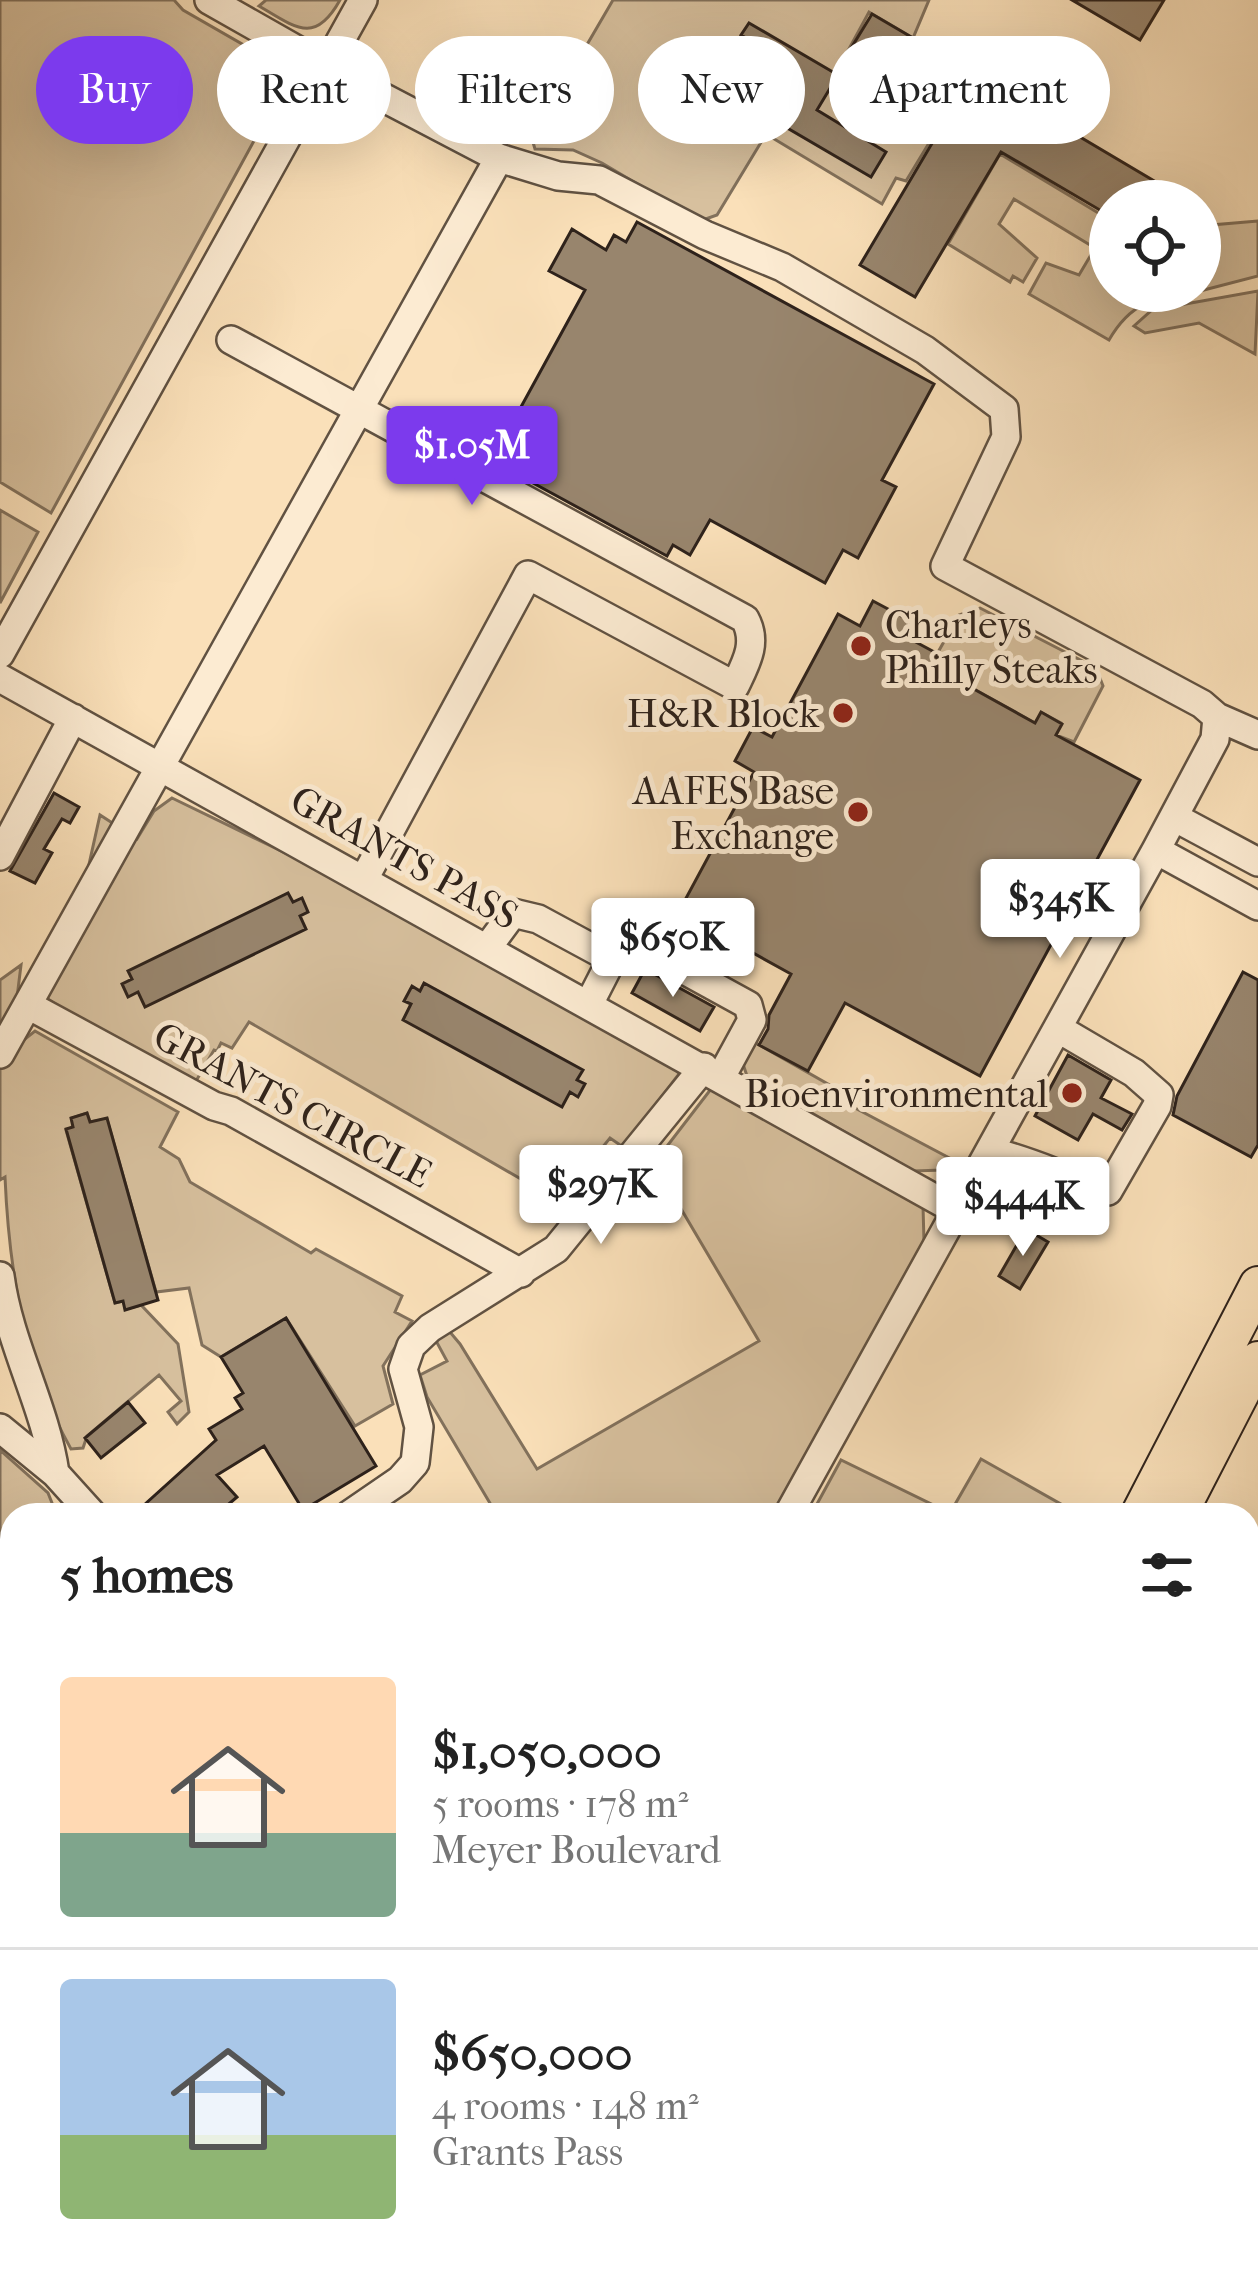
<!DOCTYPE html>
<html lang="en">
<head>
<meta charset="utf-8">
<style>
	:root { --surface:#fff; --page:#f6f6f6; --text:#222; --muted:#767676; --line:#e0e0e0; --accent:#7c3aed }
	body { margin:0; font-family:"IM FELL French Canon",serif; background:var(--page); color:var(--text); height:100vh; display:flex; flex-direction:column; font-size:45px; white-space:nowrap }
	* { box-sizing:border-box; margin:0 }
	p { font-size:39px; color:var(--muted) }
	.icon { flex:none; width:66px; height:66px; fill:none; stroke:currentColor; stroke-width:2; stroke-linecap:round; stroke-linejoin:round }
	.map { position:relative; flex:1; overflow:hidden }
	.panel { position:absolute; left:0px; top:1503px; width:1260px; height:768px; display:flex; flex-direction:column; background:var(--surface); border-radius:36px 36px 0 0; box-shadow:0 12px 48px #0002 }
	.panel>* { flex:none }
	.top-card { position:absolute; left:36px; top:36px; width:1188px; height:108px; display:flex; gap:24px }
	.controls { position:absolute; left:1089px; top:180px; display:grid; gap:24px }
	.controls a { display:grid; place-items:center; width:132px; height:132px; border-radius:50%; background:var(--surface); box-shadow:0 12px 48px #0002; font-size:60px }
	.price { position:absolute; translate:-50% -102px; padding:0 27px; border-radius:12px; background:#fff; color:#222; font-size:39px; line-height:78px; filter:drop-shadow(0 3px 6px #0008) }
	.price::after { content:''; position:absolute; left:50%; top:72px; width:36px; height:27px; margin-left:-18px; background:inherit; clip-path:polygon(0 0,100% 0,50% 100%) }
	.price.current { background:var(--accent); color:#fff }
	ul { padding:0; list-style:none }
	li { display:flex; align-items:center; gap:36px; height:300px; padding:0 60px }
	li+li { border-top:3px solid var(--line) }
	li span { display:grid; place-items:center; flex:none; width:336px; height:240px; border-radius:12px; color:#555 }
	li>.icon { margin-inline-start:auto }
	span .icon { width:144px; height:144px; fill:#fffc; stroke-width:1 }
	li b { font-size:51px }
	h2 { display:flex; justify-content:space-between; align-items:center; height:144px; padding:0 60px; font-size:51px }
	.chip { padding:0 42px; border-radius:54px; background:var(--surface); box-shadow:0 12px 48px #0002; font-size:42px; line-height:108px }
	.chip.current { background:var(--accent); color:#fff }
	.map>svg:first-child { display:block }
</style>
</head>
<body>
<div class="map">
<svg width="1258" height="2271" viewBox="0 0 1258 2271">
	<rect width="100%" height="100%" fill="#fae0b9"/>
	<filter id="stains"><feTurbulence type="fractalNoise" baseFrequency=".00167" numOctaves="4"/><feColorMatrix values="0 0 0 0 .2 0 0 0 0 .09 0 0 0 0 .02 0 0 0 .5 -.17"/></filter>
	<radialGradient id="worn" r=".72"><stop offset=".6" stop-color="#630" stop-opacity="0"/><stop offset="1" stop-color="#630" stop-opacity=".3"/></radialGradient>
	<!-- green -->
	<path fill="#d7c09e" stroke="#82715c" stroke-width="3" d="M0 0H174L183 10 282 67 285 84 51 513 0 482Z
		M266 0H340C315 45 296 28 259 6Z
		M613 0H929L913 38 869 12 843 60 943 120 906 181 896 178 882 204 766 134 717 215 700 221 602 163 573 150 535 149 532 139Z
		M1000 154 1110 220V291H1198C1156 298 1132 300 1109 340L1029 294 1046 263 1079 275 1095 248 1014 199 999 224 1037 258 1023 282 1013 276 1010 282 948 244Z
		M1258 221V276L1200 291V226Z
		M1258 291 1255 354 1199 323 1145 333 1134 326 1152 310Z
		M0 510 38 532 0 603Z
		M980 608 1096 668 1103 686 1074 742 1056 735 1061 723 1042 713 1035 723 943 672 937 654 959 615Z
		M172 798 308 864 673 1063 679 1074 623 1147 610 1138 559 1201 249 1022 232 1048 221 1043 217 1051 214 1050 192 1088 54 1010 55 1004 45 997 73 936 100 815 137 839 154 811Z
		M21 965 14 1022 25 1039 35 1031 178 1112 160 1147 179 1159 190 1182 311 1253 316 1249 402 1296 395 1312 412 1321 383 1366 393 1404 355 1426 286 1318 221 1357 202 1345 189 1288 156 1292 107 1119 90 1122 87 1113 72 1118 73 1127 66 1130 115 1303 123 1301 126 1309 141 1305 178 1344 189 1412 177 1424 168 1412 181 1401 159 1375 87 1436 83 1448 71 1449C24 1365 9 1271 5 1177L0 1180V980Z
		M754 1042 842 1092 840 1100 957 1162 943 1170 913 1171 747 1076 743 1064Z
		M711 1089 923 1206 924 1242 775 1515H497L427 1397 420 1375 447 1361 435 1339 450 1332 460 1344 537 1469 759 1341 654 1163Z
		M0 1450 48 1493 52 1503 48 1515H12V2259H182L165 2271H0Z
		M981 1459 1075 1512 1074 1515H811L841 1460 950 1513Z
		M1248 1958 1258 1964V2100L1248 2112Z
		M1258 2154V2271H1152L1162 2259H1248V2165Z
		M197 2259H617L600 2271H182Z
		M967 2259H1116L1105 2271H957Z"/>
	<!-- building -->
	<path fill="#98856d" stroke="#2e221b" stroke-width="3" d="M1072 0H1164L1140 40Z
		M872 14 913 38 1188 201H1110V216L1001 152 915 297 860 265 947 118 845 58Z
		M749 23 838 75 817 110 886 152 871 177 746 104 776 56 741 35Z
		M637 222 934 384 882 480 896 487 858 558 843 550 825 583 710 520 690 555 673 545 667 556 511 471 507 463 500 465 492 461 486 444 505 436 585 290 549 271 572 229 606 250 614 235 626 242Z
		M873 601 920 626 912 640 949 660 943 672 1035 723 1041 712 1062 724 1056 735 1140 780 980 1076 845 1003 808 1071 759 1045 768 1029 769 1015 791 974 735 943 716 967 702 959 709 946 702 943 710 929 678 913 754 772 735 761 753 727 772 737 838 614 860 626Z
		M54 793 79 807 70 823 62 819 44 849 52 853 35 883 10 871Z
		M288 893 293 902 302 898 308 912 300 916 306 929 145 1007 138 992 128 997 122 984 132 979 128 971Z
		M645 969 714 1007 700 1031 632 993Z
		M1243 972 1258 980V1145L1251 1157 1173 1115 1177 1096Z
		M424 983 583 1070 577 1080 585 1084 578 1097 570 1092 562 1107 403 1020 411 1004 404 1001 412 986 420 991Z
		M1068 1055 1111 1080 1101 1098 1132 1114 1122 1130 1093 1114 1078 1140 1035 1116Z
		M87 1113 90 1122 107 1118 158 1300 125 1310 123 1301 115 1303 66 1129 73 1127 71 1118Z
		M1026 1229 1048 1242 1020 1289 999 1276Z
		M286 1318 376 1466 303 1510 264 1446 217 1475 237 1497 216 1515H133L216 1440 209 1429 242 1409 235 1398 243 1393 221 1357Z
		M128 1402 145 1423 101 1458 85 1438Z"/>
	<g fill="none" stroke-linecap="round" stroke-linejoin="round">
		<!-- minor casing -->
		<g stroke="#615242" stroke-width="32">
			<path id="minor" d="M209 0 348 79 499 158 558 176 599 180 705 235 782 267 925 350 1004 409 1006 437 945 566 1202 704 1217 717 1258 735
				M231 340 745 619C758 643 746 663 735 686L528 575 364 879
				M0 654 363 0
				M0 678 959 1212
				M1174 817 1258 862
				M1156 850 1258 906
				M0 856 73 718
				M488 947 513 913 538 919 612 959 589 1004
				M612 959 635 943 748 1005 752 1020 721 1077
				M28 1005 214 1106 231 1111 521 1273
				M0 1054 499 158
				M992 1152C1032 1161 1068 1180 1108 1191L1157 1106 1159 1095 1134 1073 1059 1029
				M0 1276C9 1344 45 1405 55 1473
				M0 1428 55 1473 93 1515
				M349 1515 400 1480 415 1463 419 1427 403 1369 411 1346 430 1328 556 1249 704 1067
				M788 1515 1156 850 1215 739 1217 717
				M0 1562 12 1555
				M1248 1647 1258 1653
				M190 2271 206 2259
				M399 2271 414 2259"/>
		</g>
		<!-- major casing -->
		<g stroke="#2e221b" stroke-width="40">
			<path id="major" d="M1139 1515 1258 1285
				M1178 1515 1258 1360
				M744 2271 750 2259
				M783 2271 790 2259"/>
		</g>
		<!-- minor -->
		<use href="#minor" stroke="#fcebd2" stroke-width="27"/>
		<!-- major -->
		<use href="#major" stroke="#fae0b9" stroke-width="36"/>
		<!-- rail -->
		<path stroke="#2e221b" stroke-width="6" stroke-dasharray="21 21" stroke-linecap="butt" d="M1248 2134 1258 2123
			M1123 2271 1134 2259"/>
	</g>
	<!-- markers -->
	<g fill="#8f2418" stroke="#fcebd2" stroke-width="4.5">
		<circle cx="861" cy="646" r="12"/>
		<circle cx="843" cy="713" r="12"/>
		<circle cx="858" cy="812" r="12"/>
		<circle cx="1072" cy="1093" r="12"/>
	</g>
	<g text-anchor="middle" stroke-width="10" stroke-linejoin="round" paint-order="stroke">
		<!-- poi labels -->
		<g font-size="39" fill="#2e221b" stroke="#fcebd2" text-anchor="end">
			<text x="885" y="638" text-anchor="start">Charleys<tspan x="885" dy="45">Philly Steaks</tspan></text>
			<text x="819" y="727">H&amp;R Block</text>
			<text x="834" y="804">AAFES Base<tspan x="834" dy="45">Exchange</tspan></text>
			<text x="1048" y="1107">Bioenvironmental</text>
		</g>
		<!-- street labels -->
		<g font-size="39" fill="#2e221b" stroke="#fcebd2">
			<text transform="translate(405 857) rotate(29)" y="14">GRANTS PASS</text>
			<text transform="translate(293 1104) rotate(28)" y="14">GRANTS CIRCLE</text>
		</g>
	</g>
	<rect width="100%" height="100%" filter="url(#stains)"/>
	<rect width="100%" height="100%" fill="url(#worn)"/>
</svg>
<div class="controls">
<a><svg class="icon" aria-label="locate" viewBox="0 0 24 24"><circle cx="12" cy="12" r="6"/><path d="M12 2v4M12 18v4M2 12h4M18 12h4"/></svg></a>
</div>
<b class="price current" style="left:472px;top:508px">$1.05M</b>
<b class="price" style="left:1060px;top:961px">$345K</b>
<b class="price" style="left:673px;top:1000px">$650K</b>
<b class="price" style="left:601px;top:1247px">$297K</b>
<b class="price" style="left:1023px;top:1259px">$444K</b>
<div class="top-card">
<a class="chip current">Buy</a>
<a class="chip">Rent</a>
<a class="chip">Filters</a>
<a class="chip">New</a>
<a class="chip">Apartment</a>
</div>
<section class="panel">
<h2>5 homes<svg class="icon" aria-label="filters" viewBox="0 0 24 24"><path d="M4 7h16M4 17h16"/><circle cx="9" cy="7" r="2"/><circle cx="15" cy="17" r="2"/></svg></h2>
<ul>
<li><span style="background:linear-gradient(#ffd9b3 65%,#7fa58c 0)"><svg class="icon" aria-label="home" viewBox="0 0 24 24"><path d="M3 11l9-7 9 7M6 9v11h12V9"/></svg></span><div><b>$1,050,000</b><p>5 rooms · 178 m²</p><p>Meyer Boulevard</p></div></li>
<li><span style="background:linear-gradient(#a9c7e8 65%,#8fb573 0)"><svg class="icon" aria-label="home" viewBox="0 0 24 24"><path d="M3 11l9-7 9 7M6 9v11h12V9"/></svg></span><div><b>$650,000</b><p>4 rooms · 148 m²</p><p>Grants Pass</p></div></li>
</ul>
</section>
</div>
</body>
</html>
